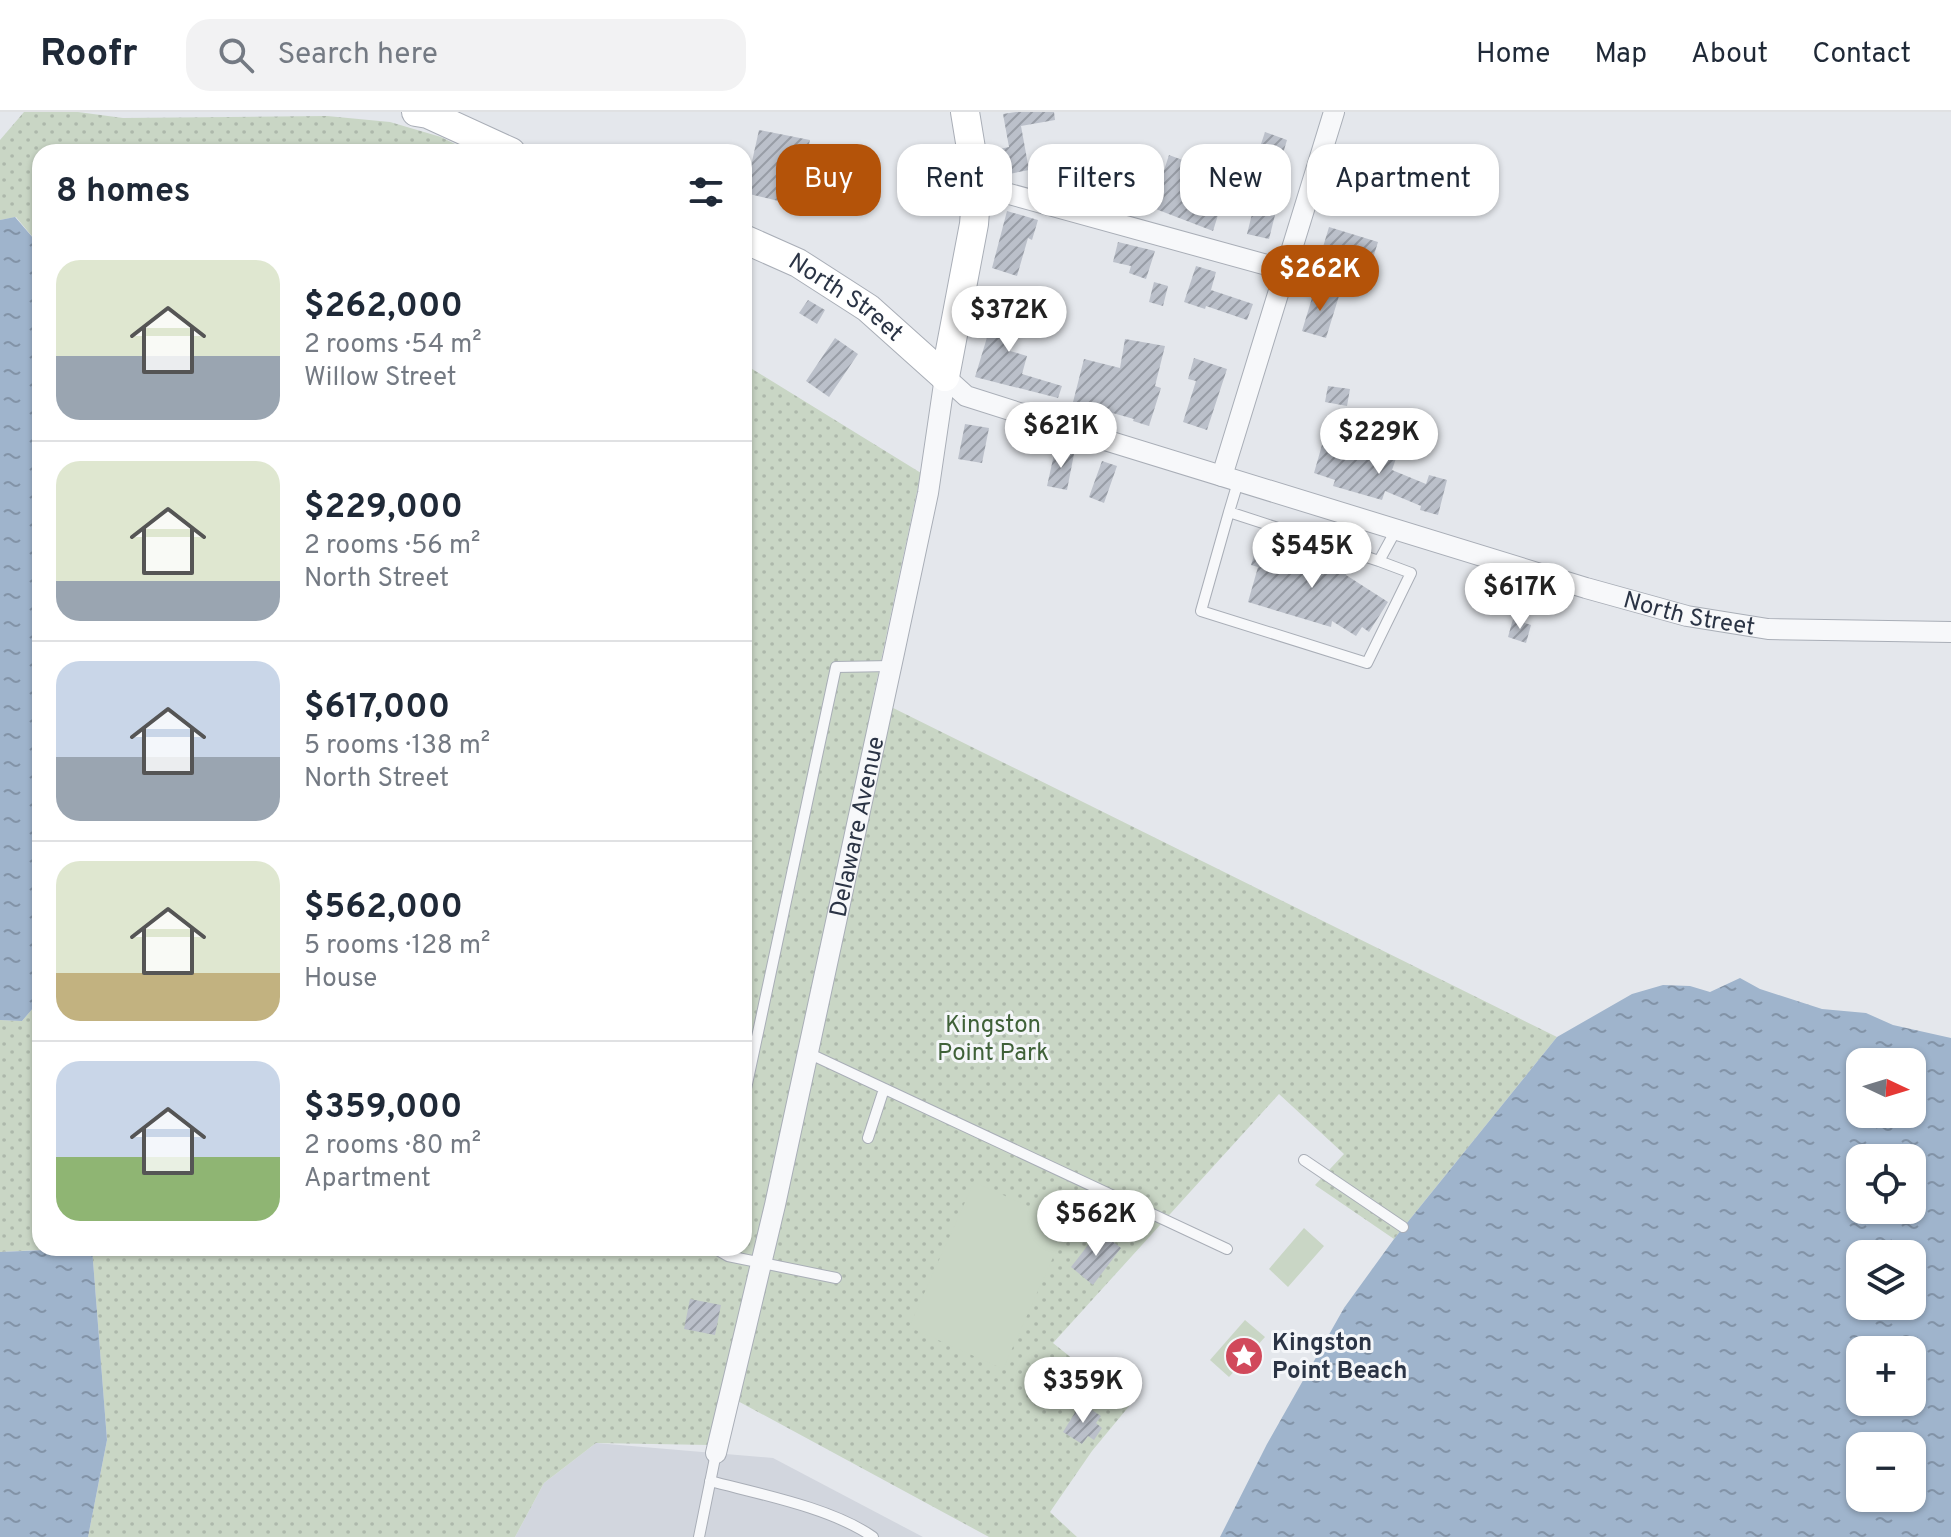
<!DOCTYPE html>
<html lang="en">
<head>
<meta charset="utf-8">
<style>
	:root { --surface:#fff; --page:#f2f2f3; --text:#1f2937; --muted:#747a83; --line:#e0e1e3; --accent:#b45309 }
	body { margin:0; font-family:Overpass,sans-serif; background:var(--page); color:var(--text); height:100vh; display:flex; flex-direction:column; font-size:30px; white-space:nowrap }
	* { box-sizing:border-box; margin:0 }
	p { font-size:26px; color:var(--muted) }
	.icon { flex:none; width:44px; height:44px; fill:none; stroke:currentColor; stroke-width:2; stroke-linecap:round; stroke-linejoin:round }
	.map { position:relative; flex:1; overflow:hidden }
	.sheet { position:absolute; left:32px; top:32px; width:720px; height:1112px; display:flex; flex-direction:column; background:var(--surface); border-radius:24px; box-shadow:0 2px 6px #0004 }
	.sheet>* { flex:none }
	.guide { position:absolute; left:776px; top:32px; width:760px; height:72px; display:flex; gap:16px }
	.needle { width:52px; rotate:94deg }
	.tools { position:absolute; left:1846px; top:936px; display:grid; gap:16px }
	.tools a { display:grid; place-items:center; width:80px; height:80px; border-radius:16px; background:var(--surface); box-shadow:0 2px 6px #0004; font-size:40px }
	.price { position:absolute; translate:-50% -68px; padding:0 18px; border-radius:28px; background:#fff; color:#222; font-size:26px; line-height:52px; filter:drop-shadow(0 2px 4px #0008) }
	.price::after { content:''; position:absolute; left:50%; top:48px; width:24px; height:18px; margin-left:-12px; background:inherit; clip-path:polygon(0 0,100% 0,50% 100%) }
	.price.on { background:var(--accent); color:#fff }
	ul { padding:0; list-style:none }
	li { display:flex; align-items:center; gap:24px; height:200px; padding:0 24px }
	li+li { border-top:2px solid var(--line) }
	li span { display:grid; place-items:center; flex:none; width:224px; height:160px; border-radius:24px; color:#555 }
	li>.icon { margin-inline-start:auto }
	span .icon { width:96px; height:96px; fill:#fffc; stroke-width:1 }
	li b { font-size:34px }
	h2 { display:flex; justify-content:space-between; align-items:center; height:96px; padding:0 24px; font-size:34px }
	.pill { padding:0 28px; border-radius:24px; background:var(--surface); box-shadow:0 2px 6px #0004; font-size:28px; line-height:72px }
	.pill.on { background:var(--accent); color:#fff }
	header { display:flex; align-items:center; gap:48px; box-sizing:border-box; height:112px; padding:0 40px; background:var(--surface); border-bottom:2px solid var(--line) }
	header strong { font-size:38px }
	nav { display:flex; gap:44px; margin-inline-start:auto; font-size:28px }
	.search { width:560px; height:72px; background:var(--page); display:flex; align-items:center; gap:20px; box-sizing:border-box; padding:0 28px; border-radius:24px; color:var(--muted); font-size:30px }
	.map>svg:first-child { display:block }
</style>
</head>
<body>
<header>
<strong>Roofr</strong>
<div class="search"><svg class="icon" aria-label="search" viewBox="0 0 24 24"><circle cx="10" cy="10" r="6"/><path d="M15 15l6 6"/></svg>Search here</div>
<nav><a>Home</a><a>Map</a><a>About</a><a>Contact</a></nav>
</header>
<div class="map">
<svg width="1951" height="1425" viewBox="0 0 1951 1425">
	<defs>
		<pattern id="green-dots" width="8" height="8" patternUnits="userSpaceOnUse" patternTransform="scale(2)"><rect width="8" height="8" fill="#c9d6c5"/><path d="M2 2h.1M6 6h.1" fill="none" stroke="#adb8ab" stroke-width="1.8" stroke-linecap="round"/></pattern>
		<pattern id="water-ripples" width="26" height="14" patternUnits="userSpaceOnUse" patternTransform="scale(2)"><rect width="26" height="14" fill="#9fb4cc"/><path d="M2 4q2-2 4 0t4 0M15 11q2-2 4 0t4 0" fill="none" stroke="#8293a7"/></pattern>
		<pattern id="building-hatch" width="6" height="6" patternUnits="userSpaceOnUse" patternTransform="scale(2)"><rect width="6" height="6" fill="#bbc0ca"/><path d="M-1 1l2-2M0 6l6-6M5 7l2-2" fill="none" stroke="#989da6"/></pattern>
	</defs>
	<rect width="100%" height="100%" fill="#e4e7ec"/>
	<!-- built -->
	<path fill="#d2d6de" d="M596 1331 773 1346 923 1425H515L544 1371Z"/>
	<!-- green -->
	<path fill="url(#green-dots)" d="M24 0H78L123 6 327 4 390 10 441 25 471 40H40V134L16 105 0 108V28Z
		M744 252 921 361 873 586 1557 925 1394 1127 1315 1073 1344 1042 1279 982 1053 1231 1130 1293 1092 1339 1050 1400 1077 1425H989L723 1281 710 1333 596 1331 544 1371 515 1425H88L107 1328 92 1136H744Z
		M40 888V1136H79L0 1140V908L22 909Z"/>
	<!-- pitch -->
	<path fill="#c9d6c5" d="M974 1070 1068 1112 1003 1257 909 1215Z
		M1304 1116 1324 1134 1288 1175 1269 1157Z
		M1245 1208 1265 1225 1229 1265 1210 1248Z"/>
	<!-- water -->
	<path fill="url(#water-ripples)" fill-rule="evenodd" d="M15 105 40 134V888L22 909 0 908V108Z
		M1740 866 1760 877 1822 897 1866 901 1893 913 1951 926V1425H1220L1267 1332 1344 1196 1394 1127 1557 925 1632 882 1663 873 1690 874 1710 880ZM1860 950H1912V1002H1860ZM1860 1046H1912V1098H1860ZM1860 1142H1912V1194H1860ZM1860 1238H1912V1290H1860ZM1860 1334H1912V1386H1860Z
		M92 1136 107 1328 88 1425H0V1140Z"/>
	<!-- building -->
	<path fill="url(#building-hatch)" d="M1016 0H1054L1055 8 1021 14 1029 58 1004 63 999 37 1009 35 1003 2Z
		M759 18 810 28 795 93 745 81Z
		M1265 20 1287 28 1281 48 1258 41Z
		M1345 32 1386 44 1377 75 1337 64Z
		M1169 43 1188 50 1182 69 1200 75 1193 94 1218 103 1213 119 1127 86 1136 65 1159 74Z
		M1050 51 1089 54 1087 76 1048 73Z
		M1254 94 1276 99 1269 127 1247 122Z
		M1007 99 1038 108 1032 128 1028 126 1017 164 992 156Z
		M1329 115 1378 130 1369 159 1320 145Z
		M1118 130 1155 139 1146 167 1129 161 1131 154 1113 150Z
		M1196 154 1216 160 1211 178 1253 192 1247 208 1206 194 1205 197 1184 190Z
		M1154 170 1168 174 1163 194 1149 190Z
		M1315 176 1339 184 1326 226 1302 219Z
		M999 186 1023 193 1010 239 1027 244 1022 262 1062 274 1058 286 975 265Z
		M808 188 825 198 817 212 799 201Z
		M835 226 858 242 829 285 806 269Z
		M1125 227 1165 234 1155 274 1161 276 1149 314 1133 309 1134 307 1073 290 1084 247 1120 256Z
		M1194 246 1227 257 1207 318 1183 310 1196 269 1188 267Z
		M1328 274 1350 277 1347 294 1325 290Z
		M965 312 989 316 982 351 958 347Z
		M1378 325 1401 332 1392 358 1426 372 1429 363 1447 368 1438 403 1420 398 1421 394 1385 379 1382 388 1333 374 1335 368 1314 361 1322 333 1344 340 1345 336 1371 344Z
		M1055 338 1074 342 1067 378 1047 374Z
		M1102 349 1117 354 1104 391 1089 385Z
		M1259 428 1347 458 1346 463 1388 490 1369 520 1362 515 1356 524 1332 509 1331 515 1248 490 1258 455 1251 453Z
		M1513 507 1531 513 1526 531 1508 525Z
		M1099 1119 1121 1136 1093 1173 1071 1155Z
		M690 1187 721 1193 715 1223 684 1217Z
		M1081 1291 1101 1304 1096 1311 1102 1316 1094 1328 1088 1324 1082 1332 1063 1320Z"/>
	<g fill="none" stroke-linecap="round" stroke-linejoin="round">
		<!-- lane casing -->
		<g stroke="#a9aeb7" stroke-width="12">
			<path id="lane" d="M1238 370 1229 400 1379 449 1396 418
				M1229 400 1201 499 1367 551 1411 461 1379 449
				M808 941 1227 1137
				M744 986 836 555 891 554
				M868 1026 884 977
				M1304 1048 1403 1115
				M714 1136 728 1144 836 1166
				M710 1369C759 1382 832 1396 873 1425
				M699 1425 716 1341"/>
		</g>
		<!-- street casing -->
		<g stroke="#a9aeb7" stroke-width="22">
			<g id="street">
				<path d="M977 73 1285 158"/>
				<path id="s1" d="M945 265 966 284 1079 320 1586 476 1687 504 1768 517 1951 520"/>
				<path d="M1222 364 1334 0"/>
				<path id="s2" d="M716 1341 775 1093 894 541 928 381 945 265"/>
			</g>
		</g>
		<!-- secondary casing -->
		<g stroke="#a9aeb7" stroke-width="30">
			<g id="secondary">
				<path d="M416 0 428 2 511 40"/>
				<path id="s3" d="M744 127 798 151 868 196 945 265"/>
				<path d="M945 265 974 112 977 73 965 0"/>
			</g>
		</g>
		<!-- lane -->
		<use href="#lane" stroke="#f7f8fa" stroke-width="10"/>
		<!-- street -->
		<use href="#street" stroke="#f7f8fa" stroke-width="20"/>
		<!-- secondary -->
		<use href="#secondary" stroke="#fff" stroke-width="28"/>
	</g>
	<!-- icons -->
	<defs>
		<g id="sight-disc" transform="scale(2)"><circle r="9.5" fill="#d1495b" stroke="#f4f6f9"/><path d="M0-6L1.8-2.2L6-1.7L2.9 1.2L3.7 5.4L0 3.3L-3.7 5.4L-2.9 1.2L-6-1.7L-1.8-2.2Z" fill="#fff"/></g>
	</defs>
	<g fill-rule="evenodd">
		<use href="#sight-disc" x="1244" y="1244"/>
	</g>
	<g text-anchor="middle" stroke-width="6" stroke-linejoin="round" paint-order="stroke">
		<!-- street labels -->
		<g font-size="24" fill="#2b3445" stroke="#f4f6f9">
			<text dy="8" stroke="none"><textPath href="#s3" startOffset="118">North Street</textPath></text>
			<text dy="8" stroke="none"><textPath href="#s1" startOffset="784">North Street</textPath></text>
			<text dy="8" stroke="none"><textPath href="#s2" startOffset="642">Delaware Avenue</textPath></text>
		</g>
		<!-- park labels -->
		<g font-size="24" fill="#3f6138" stroke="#f4f6f9">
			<text x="993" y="920">Kingston<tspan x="993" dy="28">Point Park</tspan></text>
		</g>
		<!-- poi labels -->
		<g font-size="24" font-weight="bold" fill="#2b3445" stroke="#f4f6f9" text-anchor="start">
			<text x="1272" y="1238">Kingston<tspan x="1272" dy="28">Point Beach</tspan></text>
		</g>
	</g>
</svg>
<div class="tools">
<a><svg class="needle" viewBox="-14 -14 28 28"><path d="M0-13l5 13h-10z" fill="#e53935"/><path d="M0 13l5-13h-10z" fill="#747a83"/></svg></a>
<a><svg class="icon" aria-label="locate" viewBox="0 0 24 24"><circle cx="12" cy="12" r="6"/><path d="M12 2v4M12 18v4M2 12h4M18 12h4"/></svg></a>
<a><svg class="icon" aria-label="layers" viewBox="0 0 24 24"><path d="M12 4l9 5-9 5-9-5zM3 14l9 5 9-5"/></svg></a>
<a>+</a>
<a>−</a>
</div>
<b class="price on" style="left:1320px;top:201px">$262K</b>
<b class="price" style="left:1009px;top:242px">$372K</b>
<b class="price" style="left:1061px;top:358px">$621K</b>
<b class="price" style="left:1379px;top:364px">$229K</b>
<b class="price" style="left:1312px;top:478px">$545K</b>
<b class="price" style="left:1520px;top:519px">$617K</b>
<b class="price" style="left:1096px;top:1146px">$562K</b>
<b class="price" style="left:1083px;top:1313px">$359K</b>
<div class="guide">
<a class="pill on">Buy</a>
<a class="pill">Rent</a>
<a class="pill">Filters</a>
<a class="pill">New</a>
<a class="pill">Apartment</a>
</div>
<section class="sheet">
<h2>8 homes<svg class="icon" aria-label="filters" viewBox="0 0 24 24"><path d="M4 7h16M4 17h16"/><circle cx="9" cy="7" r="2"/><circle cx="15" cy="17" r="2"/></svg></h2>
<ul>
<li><span style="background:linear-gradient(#dfe7d0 60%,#9aa5b1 0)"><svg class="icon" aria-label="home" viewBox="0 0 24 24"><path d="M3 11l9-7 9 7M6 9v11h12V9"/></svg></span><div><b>$262,000</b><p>2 rooms · 54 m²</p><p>Willow Street</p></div></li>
<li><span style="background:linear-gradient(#dfe7d0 75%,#9aa5b1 0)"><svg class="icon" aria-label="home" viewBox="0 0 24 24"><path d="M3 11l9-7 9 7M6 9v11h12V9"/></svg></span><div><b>$229,000</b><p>2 rooms · 56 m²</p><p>North Street</p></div></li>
<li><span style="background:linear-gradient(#c9d6e8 60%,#9aa5b1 0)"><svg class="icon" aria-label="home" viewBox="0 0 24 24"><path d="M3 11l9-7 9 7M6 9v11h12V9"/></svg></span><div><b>$617,000</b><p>5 rooms · 138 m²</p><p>North Street</p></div></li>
<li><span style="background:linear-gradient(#dfe7d0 70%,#c2b280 0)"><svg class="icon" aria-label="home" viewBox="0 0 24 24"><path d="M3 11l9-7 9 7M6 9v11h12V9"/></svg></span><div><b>$562,000</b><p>5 rooms · 128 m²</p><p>House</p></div></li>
<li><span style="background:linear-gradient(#c9d6e8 60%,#8fb573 0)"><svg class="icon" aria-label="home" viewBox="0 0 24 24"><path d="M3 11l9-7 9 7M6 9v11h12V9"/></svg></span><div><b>$359,000</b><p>2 rooms · 80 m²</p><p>Apartment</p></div></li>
</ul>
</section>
</div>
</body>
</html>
